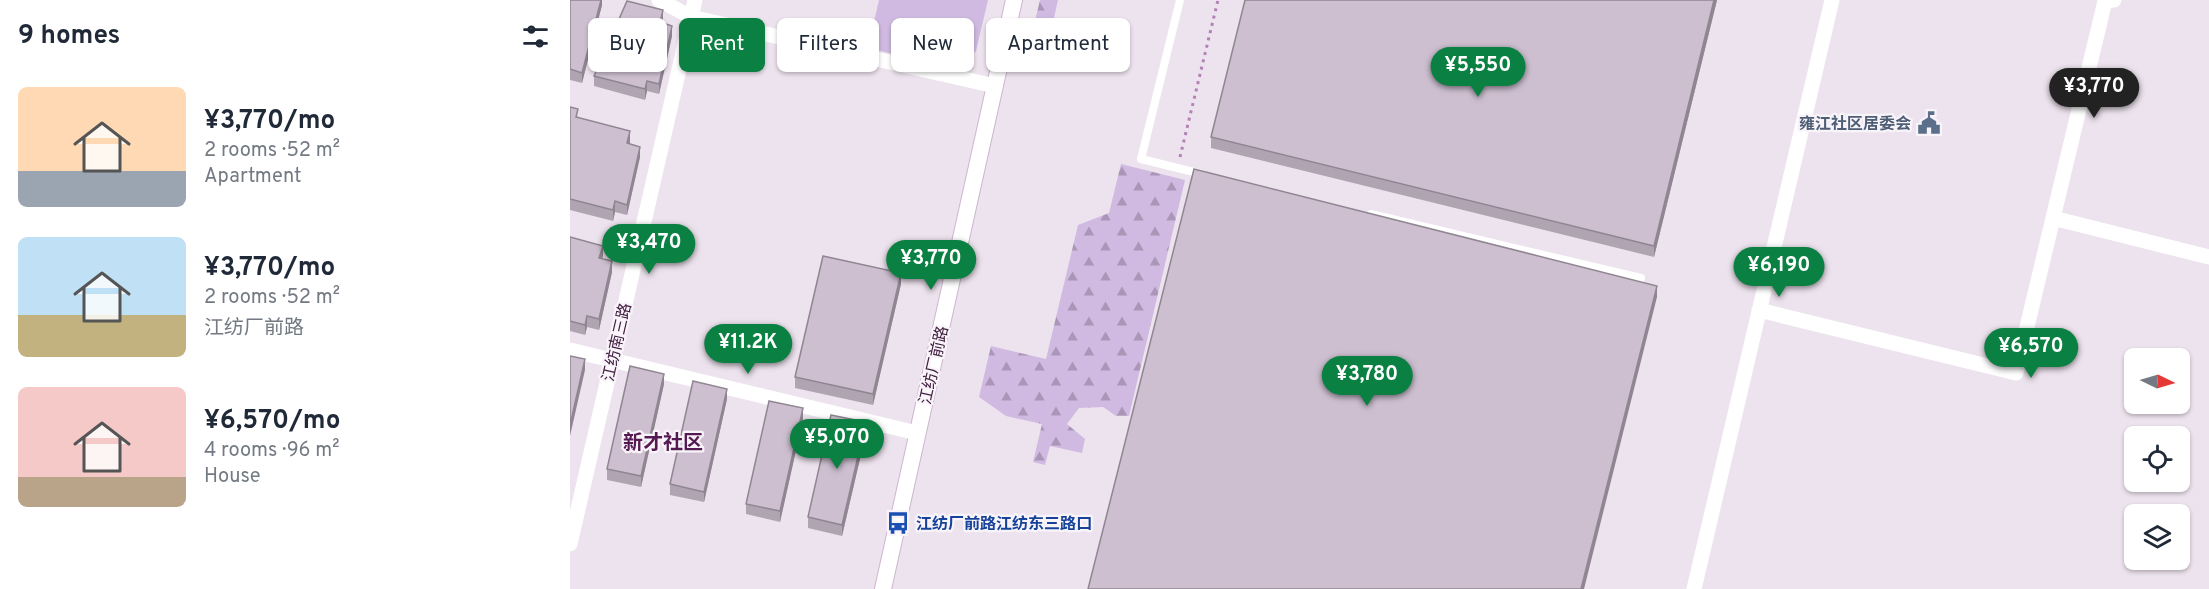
<!DOCTYPE html>
<html lang="en">
<head>
<meta charset="utf-8">
<style>
	:root { --surface:#fff; --page:#f2f2f3; --text:#1f2937; --muted:#747a83; --accent:#0b8043 }
	body { margin:0; font-family:Overpass,"Noto Sans SC",sans-serif; background:var(--page); color:var(--text); height:100vh; display:flex; flex-direction:column; font-size:22px; white-space:nowrap }
	* { box-sizing:border-box; margin:0 }
	p { font-size:20px; color:var(--muted) }
	.icon { flex:none; width:33px; height:33px; fill:none; stroke:currentColor; stroke-width:2; stroke-linecap:round; stroke-linejoin:round }
	.map { position:relative; flex:1; overflow:hidden }
	.sheet { display:flex; flex-direction:column; background:var(--surface); width:570px }
	.sheet>* { flex:none }
	.top-card { position:absolute; left:18px; top:18px; width:570px; height:54px; display:flex; gap:12px }
	.needle { width:39px; rotate:95deg }
	.fabs { position:absolute; left:1554px; top:348px; display:grid; gap:12px }
	.fabs a { display:grid; place-items:center; width:66px; height:66px; border-radius:9px; background:var(--surface); box-shadow:0 2px 4px #0004; font-size:30px }
	.price { position:absolute; translate:-50% -51px; padding:0 14px; border-radius:21px; background:var(--accent); color:#fff; font-size:20px; line-height:39px; filter:drop-shadow(0 2px 3px #0008) }
	.price::after { content:''; position:absolute; left:50%; top:36px; width:18px; height:14px; margin-left:-9px; background:inherit; clip-path:polygon(0 0,100% 0,50% 100%) }
	.price.on { background:#222; color:#fff }
	ul { padding:0; list-style:none }
	li { display:flex; align-items:center; gap:18px; height:150px; padding:0 18px }
	li span { display:grid; place-items:center; flex:none; width:168px; height:120px; border-radius:9px; color:#555 }
	li>.icon { margin-inline-start:auto }
	span .icon { width:72px; height:72px; fill:#fffc; stroke-width:1 }
	li b { font-size:26px }
	h2 { display:flex; justify-content:space-between; align-items:center; height:72px; padding:0 18px; font-size:26px }
	.pill { padding:0 21px; border-radius:9px; background:var(--surface); box-shadow:0 2px 4px #0004; font-size:21px; line-height:54px }
	.pill.on { background:var(--accent); color:#fff }
	main { display:flex; flex:1; min-height:0 }
	.map>svg:first-child { display:block }
</style>
</head>
<body>
<main>
<section class="sheet">
<h2>9 homes<svg class="icon" aria-label="filters" viewBox="0 0 24 24"><path d="M4 7h16M4 17h16"/><circle cx="9" cy="7" r="2"/><circle cx="15" cy="17" r="2"/></svg></h2>
<ul>
<li><span style="background:linear-gradient(#ffd9b3 70%,#9aa5b1 0)"><svg class="icon" aria-label="home" viewBox="0 0 24 24"><path d="M3 11l9-7 9 7M6 9v11h12V9"/></svg></span><div><b>¥3,770/mo</b><p>2 rooms · 52 m²</p><p>Apartment</p></div></li>
<li><span style="background:linear-gradient(#bfe0f5 65%,#c2b280 0)"><svg class="icon" aria-label="home" viewBox="0 0 24 24"><path d="M3 11l9-7 9 7M6 9v11h12V9"/></svg></span><div><b>¥3,770/mo</b><p>2 rooms · 52 m²</p><p>江纺厂前路</p></div></li>
<li><span style="background:linear-gradient(#f6c9c9 75%,#b9a48a 0)"><svg class="icon" aria-label="home" viewBox="0 0 24 24"><path d="M3 11l9-7 9 7M6 9v11h12V9"/></svg></span><div><b>¥6,570/mo</b><p>4 rooms · 96 m²</p><p>House</p></div></li>
</ul>
</section>
<div class="map">
<svg width="1639" height="589" viewBox="0 0 1639 589">
	<defs>
		<pattern id="forest-firs" width="22" height="20" patternUnits="userSpaceOnUse" patternTransform="scale(1.5)"><rect width="22" height="20" fill="#d0bae1"/><path d="M5 1l3.5 6h-7zM16 11l3.5 6h-7z" fill="#aa97b8"/></pattern>
	</defs>
	<rect width="100%" height="100%" fill="#ede3ee"/>
	<!-- forest -->
	<path fill="url(#forest-firs)" d="M470 0H488L473 66 455 63Z
		M551 164 615 180 559 416H546L533 407 509 408 497 424 515 439 512 453 480 446 475 465 463 462 472 424 436 416 409 397 421 346 476 359 508 225 539 213Z"/>
	<!-- garden -->
	<path fill="#d0bae1" d="M309 0H418L406 51 391 65 378 67 298 48Z"/>
	<g fill="none" stroke-linecap="round" stroke-linejoin="round">
		<!-- secondary casing -->
		<g stroke="#cdb5cf" stroke-width="18">
			<path id="secondary" d="M313 589 444 0"/>
		</g>
		<!-- path -->
		<path stroke="#b481b5" stroke-width="3" stroke-dasharray="3 4.5" stroke-linecap="butt" d="M610 157 648 0"/>
		<!-- service -->
		<path stroke="#fff" stroke-width="8" d="M610 0 571 159 632 174
			M801 214 1071 278"/>
		<!-- minor -->
		<path stroke="#fff" stroke-width="15" d="M89 0 121 17 425 86
			M1483 218 1535 1 1544 0
			M1189 310 1446 373 1483 218 1639 257
			M0 350 347 433
			M0 544 125 0
			M1124 589 1262 0"/>
		<!-- secondary -->
		<use href="#secondary" stroke="#fff" stroke-width="16"/>
	</g>
	<!-- wall -->
	<path fill="#b0a4b3" d="M0 0H32V5L12 83 0 80Z
		M675 0H1147L1084 257 641 148V137Z
		M93 21 92 23 102 36 89 94 77 91 75 100 24 86V76Z
		M0 107 8 117 60 142V144L70 157 57 215 45 212 43 221 0 210Z
		M0 237 33 256 32 259 42 272 29 330 17 327 15 335 0 331Z
		M331 284 303 405 225 388V377Z
		M94 384 71 487 37 480V469Z
		M157 399 134 502 100 495V484Z
		M233 419 210 522 176 514V504Z
		M296 433 272 536 238 528V517Z"/>
	<!-- shaded-wall -->
	<path fill="#908692" d="M31 0H32V5L12 83V73Z
		M1144 0H1147L1084 257V246Z
		M93 10V21L90 33V22Z
		M102 26V36L89 94V84Z
		M77 81V91L75 100V89Z
		M60 131V142L57 154V143Z
		M70 147V157L57 215V205Z
		M45 201V212L43 221V210Z
		M33 246V256L29 269V258Z
		M42 261V272L29 330V319Z
		M331 273V284L303 405V394Z
		M1087 286V297L1014 589H1011Z
		M17 316V327L15 335V325Z
		M15 359V370L0 436V425Z
		M94 374V384L71 487V476Z
		M157 389V399L134 502V492Z
		M233 408V419L210 522V511Z
		M296 422V433L272 536V525Z"/>
	<!-- building -->
	<path fill="#cdbfd0" stroke="#908692" stroke-width="1.5" d="M0 0H31L12 73 0 69Z
		M675 0H1144L1084 246 641 137Z
		M57 1 93 10 90 22 102 26 89 84 77 81 75 89 24 76Z
		M0 107 8 109 6 117 60 131 57 143 70 147 57 205 45 201 43 210 0 199Z
		M624 169 1087 286 1011 589H518Z
		M0 237 33 246 29 258 42 261 29 319 17 316 15 325 0 321Z
		M253 256 331 273 303 394 225 377Z
		M0 356 15 359 0 425Z
		M60 366 94 374 71 476 37 469Z
		M123 381 157 389 134 492 100 484Z
		M199 401 233 408 210 511 176 504Z
		M261 415 296 422 272 525 238 517Z"/>
	<!-- icons -->
	<defs>
		<g id="civic-bare" transform="scale(1.8)"><path d="M-.6-6.5H3V-4.5H.6V-3L4-1V1h2V6H-6V1h2V-1L-.6-3ZM-1.2 2.5V6h2.4V2.5Z" fill="#5c6f8a" stroke="#f9f4fa" stroke-width="2.5" paint-order="stroke"/></g>
		<g id="bus-bare" transform="scale(1.8)"><path d="M-5-6H5V4H4V6H2V4H-2V6H-4V4H-5ZM-3.5-4V0h7V-4ZM-3.5 1.2v1.5H-2V1.2ZM2 1.2v1.5H3.5V1.2Z" fill="#1a4fb4" stroke="#f9f4fa" stroke-width="2.5" paint-order="stroke"/></g>
	</defs>
	<g fill-rule="evenodd">
		<use href="#civic-bare" x="1359" y="123"/>
		<use href="#bus-bare" x="328" y="523"/>
	</g>
	<g text-anchor="middle" stroke-width="4.5" stroke-linejoin="round" paint-order="stroke">
		<!-- service labels -->
		<g font-size="16" font-weight="bold" fill="#4e5e75" stroke="#f9f4fa" text-anchor="end">
			<text x="1341" y="129">雍江社区居委会</text>
		</g>
		<!-- street labels -->
		<g font-size="16" fill="#422141" stroke="#f9f4fa">
			<text transform="translate(46 342) rotate(-77)" y="6">江纺南三路</text>
			<text transform="translate(363 365) rotate(-77)" y="6">江纺厂前路</text>
		</g>
		<!-- transit labels -->
		<g font-size="16" font-weight="bold" fill="#164399" stroke="#f9f4fa" text-anchor="start">
			<text x="346" y="529">江纺厂前路江纺东三路口</text>
		</g>
		<!-- quarter labels -->
		<g font-size="20" font-weight="bold" fill="#561a53" stroke="#f9f4fa">
			<text x="93" y="449">新才社区</text>
		</g>
	</g>
</svg>
<div class="fabs">
<a><svg class="needle" viewBox="-14 -14 28 28"><path d="M0-13l5 13h-10z" fill="#e53935"/><path d="M0 13l5-13h-10z" fill="#747a83"/></svg></a>
<a><svg class="icon" aria-label="locate" viewBox="0 0 24 24"><circle cx="12" cy="12" r="6"/><path d="M12 2v4M12 18v4M2 12h4M18 12h4"/></svg></a>
<a><svg class="icon" aria-label="layers" viewBox="0 0 24 24"><path d="M12 4l9 5-9 5-9-5zM3 14l9 5 9-5"/></svg></a>
</div>
<b class="price" style="left:908px;top:98px">¥5,550</b>
<b class="price on" style="left:1524px;top:119px">¥3,770</b>
<b class="price" style="left:79px;top:275px">¥3,470</b>
<b class="price" style="left:361px;top:291px">¥3,770</b>
<b class="price" style="left:1209px;top:298px">¥6,190</b>
<b class="price" style="left:178px;top:375px">¥11.2K</b>
<b class="price" style="left:1461px;top:379px">¥6,570</b>
<b class="price" style="left:797px;top:407px">¥3,780</b>
<b class="price" style="left:267px;top:470px">¥5,070</b>
<div class="top-card">
<a class="pill">Buy</a>
<a class="pill on">Rent</a>
<a class="pill">Filters</a>
<a class="pill">New</a>
<a class="pill">Apartment</a>
</div>
</div>
</main>
</body>
</html>
